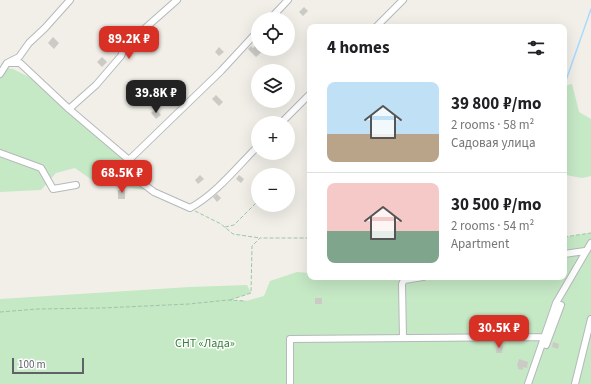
<!DOCTYPE html>
<html lang="en">
<head>
<meta charset="utf-8">
<style>
	:root { --surface:#fff; --page:#f2f2f2; --text:#202124; --muted:#757577; --line:#e0e0e0; --accent:#d93025 }
	body { margin:0; font-family:"Source Sans 3",sans-serif; background:var(--page); color:var(--text); height:100vh; display:flex; flex-direction:column; font-size:15px; white-space:nowrap }
	* { box-sizing:border-box; margin:0 }
	p { font-size:13px; color:var(--muted) }
	.icon { flex:none; width:22px; height:22px; fill:none; stroke:currentColor; stroke-width:2; stroke-linecap:round; stroke-linejoin:round }
	.map { position:relative; flex:1; overflow:hidden }
	.sheet { position:absolute; left:307px; top:24px; width:260px; height:256px; display:flex; flex-direction:column; background:var(--surface); border-radius:8px; box-shadow:0 4px 16px #0002 }
	.sheet>* { flex:none }
	.fabs { position:absolute; left:251px; top:12px; display:grid; gap:8px }
	.fabs a { display:grid; place-items:center; width:44px; height:44px; border-radius:50%; background:var(--surface); box-shadow:0 4px 16px #0002; font-size:20px }
	.scale { position:absolute; left:12px; bottom:10px; width:72px; box-sizing:border-box; padding-left:4px; border:2px solid #5f6368; border-top:0; font-size:11px; line-height:14px; white-space:nowrap; color:#5f6368; -webkit-text-stroke:3px #fff; paint-order:stroke }
	.price { position:absolute; translate:-50% -34px; padding:0 9px; border-radius:8px; background:var(--accent); color:#fff; font-size:13px; line-height:26px; filter:drop-shadow(0 1px 2px #0008) }
	.price::after { content:''; position:absolute; left:50%; top:24px; width:12px; height:9px; margin-left:-6px; background:inherit; clip-path:polygon(0 0,100% 0,50% 100%) }
	.price.active { background:#222; color:#fff }
	ul { padding:0; list-style:none }
	li { display:flex; align-items:center; gap:12px; height:100px; padding:0 20px }
	li+li { border-top:1px solid var(--line) }
	li span { display:grid; place-items:center; flex:none; width:112px; height:80px; border-radius:8px; color:#555 }
	li>.icon { margin-inline-start:auto }
	span .icon { width:48px; height:48px; fill:#fffc; stroke-width:1 }
	li b { font-size:17px }
	h2 { display:flex; justify-content:space-between; align-items:center; height:48px; padding:0 20px; font-size:17px }
	.map>svg:first-child { display:block }
</style>
</head>
<body>
<div class="map">
<svg width="591" height="384" viewBox="0 0 591 384">
	<rect width="100%" height="100%" fill="#f1efe8"/>
	<!-- green -->
	<path fill="#c5e8c5" d="M0 67 13 69 41 83 138 173 145 190 95 182 75 168 56 173 41 190 0 192Z
		M572 84 579 112 591 119V176L582 178 566 175 564 173V86Z
		M591 233V384H0V299L190 287 247 285 251 293 230 300 246 301 264 296 270 281 297 272 310 273V277H564V237Z"/>
	<g fill="none" stroke-linecap="round" stroke-linejoin="round">
		<!-- stream -->
		<path stroke="#aadaff" stroke-width="1.5" d="M564 86 591 9"/>
	</g>
	<!-- building -->
	<path fill="#cccac5" d="M304 7 308 11 303 16 299 12Z
		M53 37 59 43 54 49 48 43Z
		M155 42 159 48 155 51 150 45Z
		M258 43V49H265L256 57 248 49 251 46 253 48Z
		M219 47 224 52 219 56 215 52Z
		M102 57 107 62 102 67 97 62Z
		M216 95 223 102 219 106 212 99Z
		M156 109 161 115 156 119 151 113Z
		M200 175 204 179 198 184 195 180Z
		M239 175 244 179 241 183 236 179Z
		M118 190H125V199H118Z
		M217 194 221 198 217 202 213 197Z
		M315 298H322V304H315Z
		M553 342 559 344 558 349 552 347Z
		M497 345 503 346 502 353H496Z
		M519 359 528 362 527 368 523 367V370L518 369V366H517Z"/>
	<g fill="none" stroke-linecap="round" stroke-linejoin="round">
		<!-- minor casing -->
		<g stroke="#b5b8bc" stroke-width="8">
			<path id="minor" d="M270 19 288 0
				M376 27 403 0
				M9 62 19 57 29 43 45 28 70 0
				M0 74 7 63H20L69 109 129 160 138 180 154 192 190 208C216 194 237 167 258 146
				M69 109 96 85 121 56 125 46 177 0
				M281 123 310 94
				M0 153 41 168 53 189 76 185
				M129 160 221 71 258 31
				M564 254 585 251
				M403 338 402 284 404 280 423 277
				M546 345 561 305
				M290 384V339L545 337
				M528 384 556 303 591 243
				M575 384 591 319"/>
		</g>
		<!-- path -->
		<path stroke="#9cc7a9" stroke-width="1" stroke-dasharray="4 2" stroke-linecap="butt" d="M195 211 221 224 233 234 260 238
			M225 227 234 225 258 201
			M564 237 591 233
			M230 300 251 293 252 246 260 238H310
			M0 312 38 309 102 308 189 304 228 300 246 301"/>
		<!-- minor -->
		<use href="#minor" stroke="#fff" stroke-width="6"/>
	</g>
	<g text-anchor="middle" stroke-width="3" stroke-linejoin="round" paint-order="stroke">
		<!-- park labels -->
		<g font-size="12" fill="#348238" stroke="#fff">
			<text x="205" y="347">СНТ «Лада»</text>
		</g>
	</g>
</svg>
<div class="fabs">
<a><svg class="icon" aria-label="locate" viewBox="0 0 24 24"><circle cx="12" cy="12" r="6"/><path d="M12 2v4M12 18v4M2 12h4M18 12h4"/></svg></a>
<a><svg class="icon" aria-label="layers" viewBox="0 0 24 24"><path d="M12 4l9 5-9 5-9-5zM3 14l9 5 9-5"/></svg></a>
<a>+</a>
<a>−</a>
</div>
<div class="scale">100 m</div>
<b class="price" style="left:129px;top:60px">89.2K ₽</b>
<b class="price active" style="left:156px;top:114px">39.8K ₽</b>
<b class="price" style="left:122px;top:194px">68.5K ₽</b>
<b class="price" style="left:499px;top:349px">30.5K ₽</b>
<section class="sheet">
<h2>4 homes<svg class="icon" aria-label="filters" viewBox="0 0 24 24"><path d="M4 7h16M4 17h16"/><circle cx="9" cy="7" r="2"/><circle cx="15" cy="17" r="2"/></svg></h2>
<ul>
<li><span style="background:linear-gradient(#bfe0f5 65%,#b9a48a 0)"><svg class="icon" aria-label="home" viewBox="0 0 24 24"><path d="M3 11l9-7 9 7M6 9v11h12V9"/></svg></span><div><b>39 800 ₽/mo</b><p>2 rooms · 58 m²</p><p>Садовая улица</p></div></li>
<li><span style="background:linear-gradient(#f6c9c9 60%,#7fa58c 0)"><svg class="icon" aria-label="home" viewBox="0 0 24 24"><path d="M3 11l9-7 9 7M6 9v11h12V9"/></svg></span><div><b>30 500 ₽/mo</b><p>2 rooms · 54 m²</p><p>Apartment</p></div></li>
</ul>
</section>
</div>
</body>
</html>
